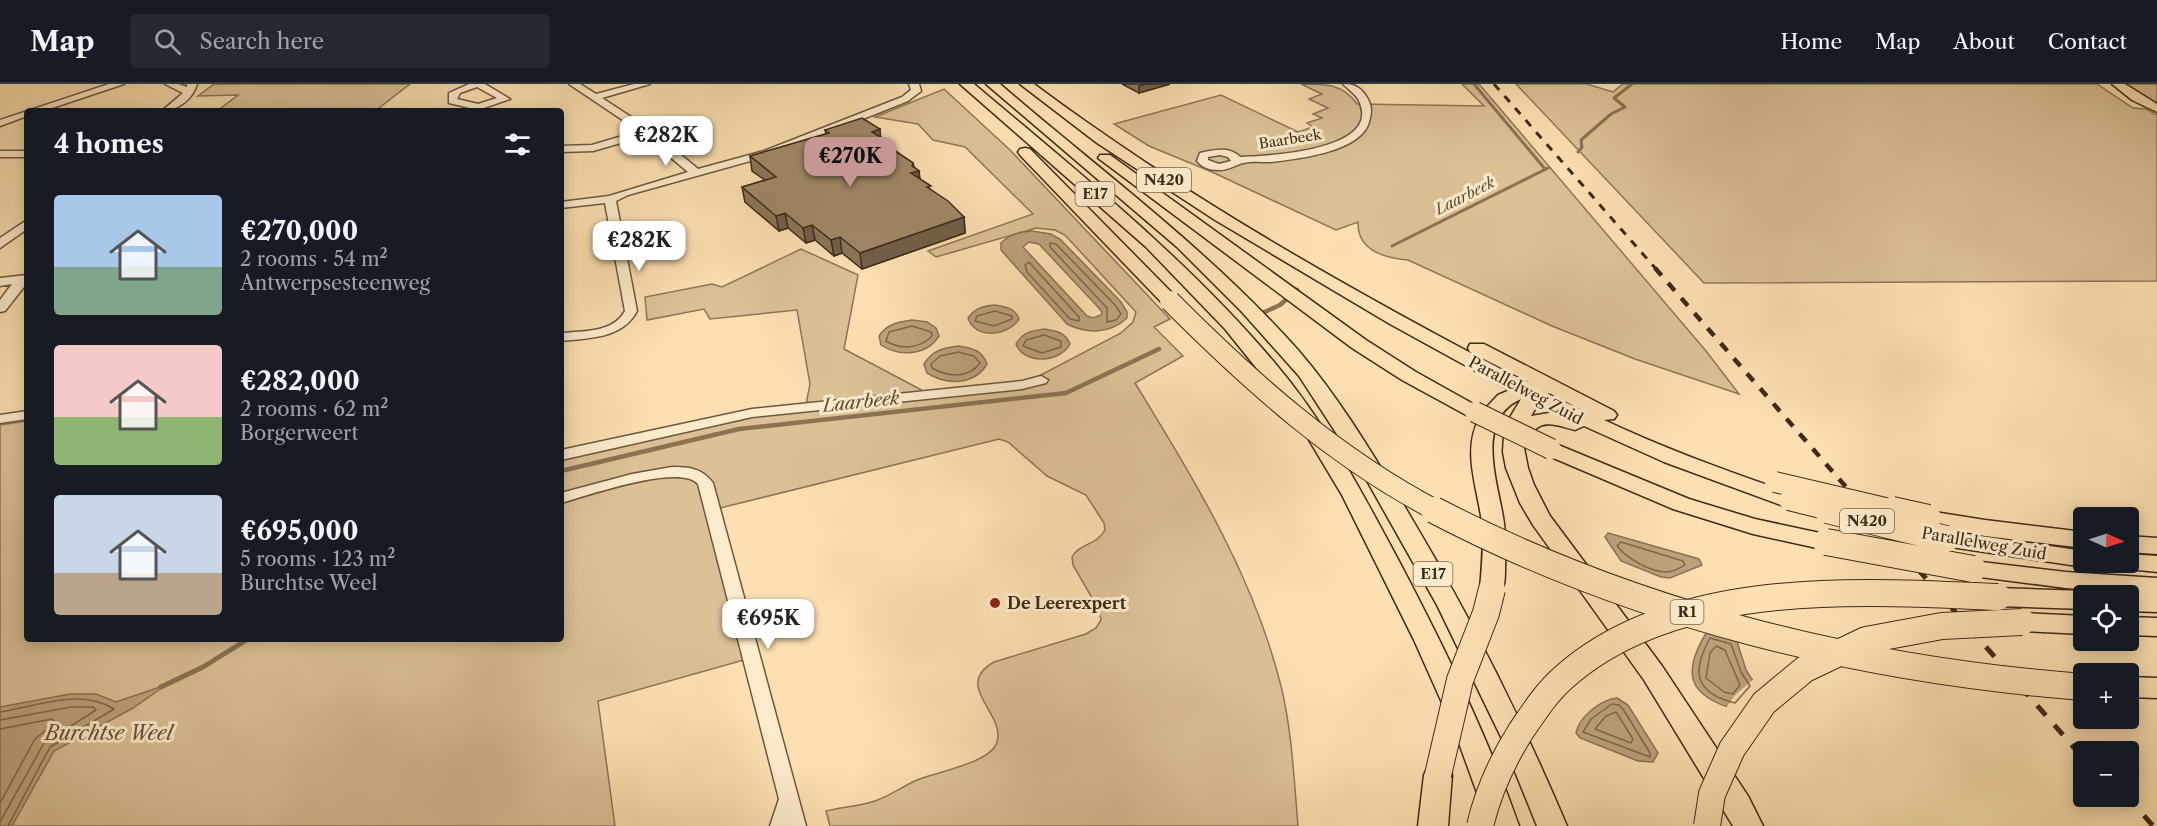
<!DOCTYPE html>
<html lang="en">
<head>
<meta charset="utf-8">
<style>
	:root { --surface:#171b24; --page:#242831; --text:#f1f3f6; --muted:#9ea1a6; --line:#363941; --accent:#c59692 }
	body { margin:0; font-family:"Libre Caslon Text",serif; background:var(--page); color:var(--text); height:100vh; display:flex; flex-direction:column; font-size:22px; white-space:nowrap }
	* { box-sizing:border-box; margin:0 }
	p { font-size:20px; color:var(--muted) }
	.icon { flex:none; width:33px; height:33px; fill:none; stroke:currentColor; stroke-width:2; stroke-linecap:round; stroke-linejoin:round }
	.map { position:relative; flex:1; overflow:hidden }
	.details { position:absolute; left:24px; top:24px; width:540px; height:534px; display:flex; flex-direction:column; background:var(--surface); border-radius:6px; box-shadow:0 3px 15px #0003 }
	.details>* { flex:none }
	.needle { width:39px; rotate:93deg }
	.controls { position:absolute; left:2073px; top:423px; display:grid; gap:12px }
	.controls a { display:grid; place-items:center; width:66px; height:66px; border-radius:6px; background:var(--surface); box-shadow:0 3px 15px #0003; font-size:30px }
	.price { position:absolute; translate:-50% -51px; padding:0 14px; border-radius:12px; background:#fff; color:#222; font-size:20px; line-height:39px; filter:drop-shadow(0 2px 3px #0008) }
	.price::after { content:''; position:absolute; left:50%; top:36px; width:18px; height:14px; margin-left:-9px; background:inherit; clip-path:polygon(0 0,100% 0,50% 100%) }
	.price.active { background:var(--accent); color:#111 }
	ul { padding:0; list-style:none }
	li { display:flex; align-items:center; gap:18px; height:150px; padding:0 30px }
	li span { display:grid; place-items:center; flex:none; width:168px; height:120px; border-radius:6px; color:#555 }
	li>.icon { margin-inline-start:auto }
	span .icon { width:72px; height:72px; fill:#fffc; stroke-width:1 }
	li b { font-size:26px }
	h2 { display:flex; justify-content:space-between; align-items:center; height:72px; padding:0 30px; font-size:26px }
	header { display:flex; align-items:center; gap:36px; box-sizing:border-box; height:84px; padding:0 30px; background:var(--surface); border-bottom:2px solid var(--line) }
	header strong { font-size:28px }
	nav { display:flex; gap:33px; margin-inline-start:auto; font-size:21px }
	.search { width:420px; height:54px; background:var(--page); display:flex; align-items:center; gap:15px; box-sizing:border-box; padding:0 21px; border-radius:6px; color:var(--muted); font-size:22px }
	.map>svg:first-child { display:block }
</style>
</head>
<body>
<header>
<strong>Map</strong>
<div class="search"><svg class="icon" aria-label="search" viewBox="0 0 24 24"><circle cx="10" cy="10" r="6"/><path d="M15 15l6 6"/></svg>Search here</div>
<nav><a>Home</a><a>Map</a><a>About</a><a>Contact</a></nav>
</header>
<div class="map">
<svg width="2157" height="742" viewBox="0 0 2157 742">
	<rect width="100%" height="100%" fill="#fce0b1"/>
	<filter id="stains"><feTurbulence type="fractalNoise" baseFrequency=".00333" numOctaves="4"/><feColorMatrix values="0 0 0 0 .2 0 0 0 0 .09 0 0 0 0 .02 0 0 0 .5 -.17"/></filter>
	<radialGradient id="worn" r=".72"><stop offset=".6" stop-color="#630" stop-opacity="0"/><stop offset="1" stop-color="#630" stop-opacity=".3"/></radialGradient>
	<!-- green -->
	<path fill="#dcc197" stroke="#8e7556" stroke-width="1.5" d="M214 0H410L375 27H217L238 11 198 12Z
		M1301 0C1327 0 1343 0 1357 20L1484 22 1462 0H1479L1706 267 1739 310 1635 275 1552 242 1408 176C1384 174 1357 166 1358 138L1336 146 1212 88 1149 62 1114 40 1221 11 1298 48 1313 43 1307 39 1322 34 1313 30 1328 24 1309 15 1322 10Z
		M1516 0H1587L1613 8 1623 0H2097L2133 24 2146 25 2157 31V197L1704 199Z
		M2121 0H2157V24Z
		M944 5 1010 66 1170 235 1154 243 1183 272 1135 299C1194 396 1253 490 1281 602 1292 647 1294 695 1298 742H830L826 727C842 723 860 722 875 717 890 712 903 702 917 696 936 688 991 679 997 658 1006 629 952 602 994 578L1086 550 1096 544 1101 536 1099 526 1073 481 1072 473C1080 459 1097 461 1105 446L1104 439 1086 411 1047 392 1008 358 999 355 712 426 751 574 598 617 615 742H0V341L27 337V555H561V375L751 332 805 326 810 300 797 226 710 235 704 225 647 236 645 213 712 200 722 203 801 165 858 191 844 265 929 310 1022 301 1121 249 1133 238 1136 228 1065 151 1055 146 1036 144 936 173 928 167 1033 130 965 63 933 56 918 40 875 33Z"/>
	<!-- water -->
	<path fill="#bca27c" stroke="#8a7253" stroke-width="1.5" fill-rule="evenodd" d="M1032 147 1051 150 1060 155 1121 218 1127 228V234C1110 250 1087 250 1067 240L1001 166V159C1010 150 1020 148 1032 147ZM1029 158 1039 160 1097 222 1102 228 1101 231 1093 234 1087 232 1023 163Z
		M995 221C1007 223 1015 224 1019 235 1009 252 975 256 968 234 975 224 983 222 995 221Z
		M912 236 927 238 936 244 939 252C926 272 899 273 881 261L879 252C887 240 898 238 912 236Z
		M1044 245C1056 247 1065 248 1070 260 1060 279 1024 281 1016 260 1023 248 1031 247 1044 245Z
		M958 262C972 264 982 266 987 280 974 302 946 301 927 289L924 280C933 266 943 264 958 262Z
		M1608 449 1699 475 1702 481 1670 494 1661 493 1621 477 1605 453Z
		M1708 546 1736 554 1746 586 1758 605 1737 626C1687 612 1681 589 1708 546Z
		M166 601 133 624 54 667 12 742H0V623L70 610H96L116 618Z
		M1617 614 1628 621 1658 669 1653 678 1638 677 1580 654 1576 649C1579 633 1600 616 1617 614Z"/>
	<!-- pier -->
	<path fill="#fce0b1" d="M1755 594 1761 604 1760 607 1739 628 1725 626 1734 612Z"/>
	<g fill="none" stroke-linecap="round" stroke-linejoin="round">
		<!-- shore -->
		<path stroke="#7e6649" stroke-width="1.5" d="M1050 159 1056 160 1116 222 1121 230 1116 236 1107 238V224L1050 163Z
			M1029 178 1079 233V237L1070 235 1027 188 1025 181Z
			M995 227 1012 232V235L994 242 975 237 977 232Z
			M912 242 931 248 932 252C919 265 901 266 886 257L889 248Z
			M1044 251 1061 257V263L1042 269 1023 262 1026 256Z
			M958 268 974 272 980 279C968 295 948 293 932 284L931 280 940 272Z
			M1621 458 1683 477 1685 481C1680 484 1674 488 1667 488 1651 488 1627 475 1617 462Z
			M1710 554 1731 560 1741 588 1750 602 1735 619C1695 609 1691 588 1710 554Z
			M1716 562 1725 566 1740 601 1733 610 1724 608 1706 594 1710 569Z
			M1612 620 1619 621 1623 625 1650 669V673L1583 648 1591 635Z
			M0 628C37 622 80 604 114 625L50 663 8 742
			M1616 628 1633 655 1631 659 1595 645 1606 632Z
			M0 636 71 623H93L96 626 44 659 0 738
			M0 645 52 635 56 638 35 655 0 719"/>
		<!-- stream-far2 -->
		<path stroke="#8a7253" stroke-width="3" d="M1474 0 1545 85
			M1578 68 1582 63 1581 56 1611 30 1625 23 1614 14 1632 0
			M1392 162 1548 84"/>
		<!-- stream-far1 -->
		<path stroke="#8a7253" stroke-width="4.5" d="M1260 230 1280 221 1297 206
			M561 387 739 345 1066 309 1159 265"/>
		<!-- stream -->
		<path stroke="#8a7253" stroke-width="5" d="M161 603 203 583 248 555"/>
		<!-- minor casing -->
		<g stroke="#6e573d" stroke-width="3">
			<path id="minor" d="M109 0H124L43 27H27V32L0 42V36Z
				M165 0H178L187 3V0H197C193 15 177 27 162 27L183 9Z
				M469 0H485L510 15 478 26 449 19V9ZM477 3 497 14 478 20 457 15 460 9Z
				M569 0H580L596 10 634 0H650L602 14 651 46 698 85 764 67 902 13 911 6 909 0H919L921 7 908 17 772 71 628 111 616 117 637 227C622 255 589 254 561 257V249C583 247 613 249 625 227L605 119 561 124V118L609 112 688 88 645 52 593 67 561 68V62L592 61 639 47Z
				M1343 0C1354 0 1360 3 1366 12 1372 21 1372 28 1369 38 1361 68 1297 75 1271 78 1262 78 1251 77 1243 79 1235 81 1228 87 1217 86 1209 86 1202 83 1197 77L1200 69C1214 66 1229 62 1240 73 1267 72 1383 67 1359 17 1356 10 1349 6 1343 0ZM1220 71 1228 73 1231 77 1219 80 1208 76V73Z
				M0 67H27V73H0Z
				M27 136V145L0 164V154Z
				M27 191V199L5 227 0 228V216L12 200 0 202V194Z
				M1041 292 1048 296 1046 299 1022 305 752 333 561 376V366L752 325 1022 297Z
				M27 327V335L0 339V331Z
				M672 383C689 383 702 384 713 399L806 742H770L779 715 698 400C679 379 587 412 561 419V409L632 390Z"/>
		</g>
		<!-- major casing -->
		<g stroke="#3f2916" stroke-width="3">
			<path id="major" d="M2112 0H2125L2157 20V28L2132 16Z"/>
		</g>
		<!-- highway casing -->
		<g stroke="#3f2916" stroke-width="3">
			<path id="highway" d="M960 0H974C1078 88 1185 173 1274 278 1326 339 1363 410 1401 481 1445 565 1487 651 1519 742H1489L1455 648 1414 556 1342 411 1294 331 1225 245 1146 163Z
				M986 0H1000C1102 88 1208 165 1298 266 1337 311 1369 364 1400 415 1464 520 1519 629 1567 742H1537L1501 653 1437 521 1366 395 1299 292 1241 227 1177 163Z
				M1020 0H1034C1184 112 1347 204 1512 291L1531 299 1470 268 1468 264 1470 260H1484L1614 327 1617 331 1614 335 1604 336C1666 365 1731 389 1797 411L1800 416 1797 421 1789 423 1781 421 1664 378 1584 342 1575 346C1562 343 1544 334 1534 347 1530 353 1529 359 1524 364L1528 384 1534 401 1550 432 1662 582 1748 712 1763 742H1733L1644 596 1533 441 1520 419 1506 384 1503 368 1504 351 1509 335 1521 315C1475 335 1497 396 1503 433 1506 450 1506 467 1505 484 1505 494 1505 503 1500 511L1492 514 1484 511 1480 505C1482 483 1484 461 1482 439 1478 405 1461 366 1480 333L1468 332 1402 296 1352 264 1098 74 1100 71H1110L1366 256 1416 288 1484 326 1498 311 1510 306 1390 240 1215 136 1097 59ZM1549 309 1586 328 1548 310ZM1538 320 1552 327 1555 328 1531 332Z
				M1025 64 1030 65 1176 213 1179 217 1176 221H1164L1020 71 1018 68 1020 65Z
				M1551 358 1689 415 1755 435 1834 452 1837 458 1834 464 1826 466 1753 450 1673 425 1544 370 1541 365 1544 360Z
				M1928 427 1985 436 2084 448V464L1985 452 1920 439 1917 434 1920 429Z
				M1946 447 2084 467V478H2094L2084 483 1938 461 1935 455 1938 449Z
				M2128 452 2157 454V470L2128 468Z
				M2128 470 2157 472V488L2120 484 2117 478H2128Z
				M1973 477 2066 488 2157 494V528L2128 527V512H2120L2128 509 2066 504 1965 491 1961 485 1965 479Z
				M1998 504 2084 507 2093 512H2084V525L1998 522 1989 519 1986 513 1989 507Z
				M2022 529 2084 532V550L2022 547 2013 544 2010 538 2013 532Z
				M2128 533 2157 534V552L2128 551Z
				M2128 593 2157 594V614L2128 613Z
				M1438 679 1448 683 1452 691 1448 742H1418L1424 691 1428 683Z"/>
		</g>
		<!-- minor -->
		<use href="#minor" fill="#fdebcc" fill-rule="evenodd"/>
		<!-- major -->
		<use href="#major" fill="#fce0b1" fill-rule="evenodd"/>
		<!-- highway -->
		<use href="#highway" fill="#fce0b1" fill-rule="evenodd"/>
		<!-- rail-far2 -->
		<path stroke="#3f2916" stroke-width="3" stroke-dasharray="8 8" stroke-linecap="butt" d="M1494 0 1656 185"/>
		<!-- rail-far1 -->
		<path stroke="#3f2916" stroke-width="4.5" stroke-dasharray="10 10" stroke-linecap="butt" d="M1655 184 1867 427"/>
		<!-- rail -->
		<path stroke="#3f2916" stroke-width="5" stroke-dasharray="13 13" stroke-linecap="butt" d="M1866 426 2084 675
			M2127 712 2153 742"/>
		<!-- highway-bridge-far1 casing -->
		<g stroke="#3f2916" stroke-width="22" stroke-linecap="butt">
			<path id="highway-bridge-far1" d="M1170 217C1251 298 1334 373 1437 427
				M1475 328 1551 365
				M1775 398 1898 427
				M1789 416 1833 427"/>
		</g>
		<!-- highway-bridge casing -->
		<g stroke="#3f2916" stroke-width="28" stroke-linecap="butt">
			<path id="highway-bridge" d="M1434 426C1635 531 1859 586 2084 603
				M1827 426 1946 455
				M1892 426 1928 434
				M1826 458 1973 485
				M1438 691 1460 596 1486 529 1492 505
				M1480 742C1488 708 1502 677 1521 647 1534 628 1546 609 1563 594 1674 494 1860 507 1998 513
				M1707 742 1712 710 1732 665 1764 619 1805 585 1866 556 1942 542 2022 538"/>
		</g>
		<!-- highway-bridge-far1 -->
		<use href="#highway-bridge-far1" stroke="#fce0b1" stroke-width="20"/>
		<!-- highway-bridge -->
		<use href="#highway-bridge" stroke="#fce0b1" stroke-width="26"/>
	</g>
	<!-- wall -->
	<path fill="#8a7559" stroke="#3f2916" stroke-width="1.5" d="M1122 0H1170L1139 9Z
		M825 46 881 53 890 63 913 79 914 83 919 87 920 95 931 106 964 133 965 149 862 185 842 169 834 172 815 156 806 159 788 144 779 147 745 118 742 103 765 96 752 87 750 72 826 50Z"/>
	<!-- shaded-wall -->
	<path fill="#715f48" stroke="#3f2916" stroke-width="1.5" d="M1146 0H1170L1139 9V2Z
		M880 45 881 60 872 48Z
		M913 79 914 88 919 87 920 101 913 104 912 82Z
		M785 129 788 144 779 147 776 132Z
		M964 133 965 149 862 185 860 169Z
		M812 141 815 156 806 159 803 144Z
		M840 153 842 169 834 172 831 156Z"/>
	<!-- building -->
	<path fill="#a18867" stroke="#3f2916" stroke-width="1.5" d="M862 34 880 45 872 48 890 59 886 61 913 79 912 82 919 87 911 89 931 102 927 103 948 117 964 133 860 169 840 153 831 156 812 141 803 144 785 129 776 132 742 103 776 93 750 72 829 49 825 46Z"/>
	<!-- markers -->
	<circle fill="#8f2418" stroke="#fdebcc" stroke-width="2" cx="995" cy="519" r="6"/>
	<g text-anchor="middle" stroke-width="6" stroke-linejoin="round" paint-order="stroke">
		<!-- far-street labels -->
		<g font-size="14" fill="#3f2916" stroke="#fdebcc">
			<text transform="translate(1290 55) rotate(-9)" y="5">Baarbeek</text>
		</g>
		<!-- shield labels -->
		<g fill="#fdebcc" stroke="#78634d" stroke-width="1.5">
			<rect x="1137" y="84" width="54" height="24" rx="4.5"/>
			<rect x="1075.5" y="98" width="39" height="24" rx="4.5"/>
			<rect x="1840" y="425" width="54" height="24" rx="4.5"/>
			<rect x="1413.5" y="478" width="39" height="24" rx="4.5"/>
			<rect x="1670.5" y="516" width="33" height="24" rx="4.5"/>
		</g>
		<g font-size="15" font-weight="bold" fill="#3f2916">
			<text x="1164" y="101">N420</text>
			<text x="1095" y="115">E17</text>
			<text x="1867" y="442">N420</text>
			<text x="1433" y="495">E17</text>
			<text x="1687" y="533">R1</text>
		</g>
		<!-- far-water labels -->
		<g font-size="15" font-style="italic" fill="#644d35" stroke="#fdebcc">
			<text transform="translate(1465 112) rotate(-27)" y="5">Laarbeek</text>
		</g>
		<!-- street labels -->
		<g font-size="16" fill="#3f2916" stroke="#fdebcc">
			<text transform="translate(1526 306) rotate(28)" y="6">Parallelweg Zuid</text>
			<text transform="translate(1984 459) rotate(10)" y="6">Parallelweg Zuid</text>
		</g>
		<!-- poi labels -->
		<g font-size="16" font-weight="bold" fill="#3f2916" stroke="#fdebcc" text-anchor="start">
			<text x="1007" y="525">De Leerexpert</text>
		</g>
		<!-- water labels -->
		<g font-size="18" font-style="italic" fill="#644d35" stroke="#fdebcc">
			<text transform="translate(861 318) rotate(-6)" y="6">Laarbeek</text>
		</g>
		<!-- near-park labels -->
		<g font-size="20" font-style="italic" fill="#664f36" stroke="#fdebcc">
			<text x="109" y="656">Burchtse Weel</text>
		</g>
	</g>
	<rect width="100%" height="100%" filter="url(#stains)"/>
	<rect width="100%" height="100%" fill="url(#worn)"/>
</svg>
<div class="controls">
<a><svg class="needle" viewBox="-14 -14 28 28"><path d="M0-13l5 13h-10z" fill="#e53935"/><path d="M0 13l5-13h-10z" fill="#9ea1a6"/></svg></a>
<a><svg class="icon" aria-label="locate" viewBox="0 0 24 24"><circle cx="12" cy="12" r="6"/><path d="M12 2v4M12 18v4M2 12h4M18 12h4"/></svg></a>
<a>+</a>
<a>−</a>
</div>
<b class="price" style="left:666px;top:83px">€282K</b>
<b class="price active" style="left:850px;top:104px">€270K</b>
<b class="price" style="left:639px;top:188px">€282K</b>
<b class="price" style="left:768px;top:566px">€695K</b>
<section class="details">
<h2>4 homes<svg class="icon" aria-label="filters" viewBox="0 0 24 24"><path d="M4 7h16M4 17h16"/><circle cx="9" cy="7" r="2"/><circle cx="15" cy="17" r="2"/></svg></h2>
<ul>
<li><span style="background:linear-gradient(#a9c7e8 60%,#7fa58c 0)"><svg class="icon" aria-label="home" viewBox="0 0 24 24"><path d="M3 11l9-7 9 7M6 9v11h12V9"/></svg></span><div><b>€270,000</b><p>2 rooms · 54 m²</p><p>Antwerpsesteenweg</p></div></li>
<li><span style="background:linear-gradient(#f6c9c9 60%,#8fb573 0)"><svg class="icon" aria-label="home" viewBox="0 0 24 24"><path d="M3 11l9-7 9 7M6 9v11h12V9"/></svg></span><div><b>€282,000</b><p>2 rooms · 62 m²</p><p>Borgerweert</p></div></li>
<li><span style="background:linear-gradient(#c9d6e8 65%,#b9a48a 0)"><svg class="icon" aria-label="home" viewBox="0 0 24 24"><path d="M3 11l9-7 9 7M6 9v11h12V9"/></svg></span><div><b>€695,000</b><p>5 rooms · 123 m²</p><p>Burchtse Weel</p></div></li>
</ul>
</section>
</div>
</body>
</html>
